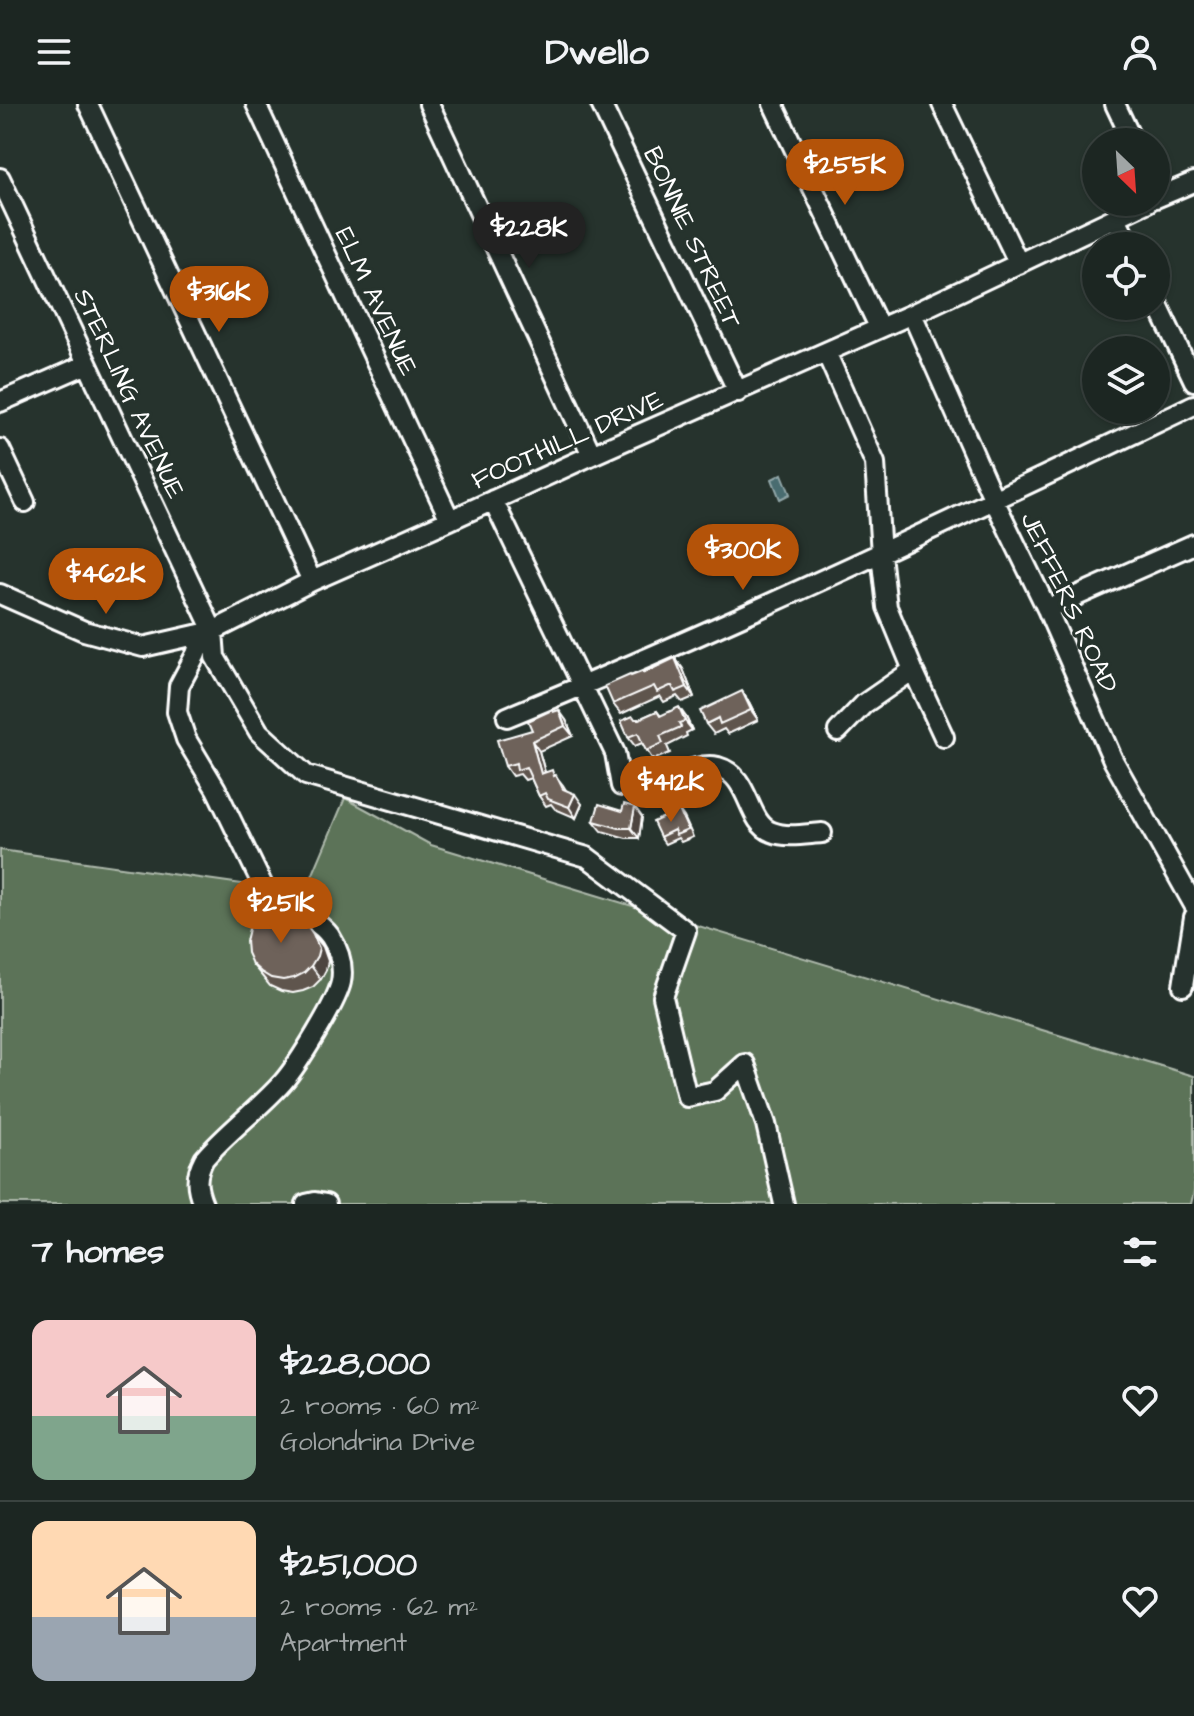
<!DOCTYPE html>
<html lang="en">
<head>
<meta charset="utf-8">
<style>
	:root { --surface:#1c2622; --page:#252e2a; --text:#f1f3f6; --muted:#a0a5a5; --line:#3a4340; --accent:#b45309 }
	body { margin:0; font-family:"Architects Daughter",sans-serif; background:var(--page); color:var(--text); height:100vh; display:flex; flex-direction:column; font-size:30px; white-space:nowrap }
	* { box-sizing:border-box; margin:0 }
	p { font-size:26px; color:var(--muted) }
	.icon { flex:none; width:44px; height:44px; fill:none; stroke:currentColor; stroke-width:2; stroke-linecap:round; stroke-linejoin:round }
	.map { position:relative; height:1100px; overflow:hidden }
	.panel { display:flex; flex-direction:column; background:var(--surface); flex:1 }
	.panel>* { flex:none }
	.needle { width:52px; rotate:155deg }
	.buttons { position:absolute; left:1082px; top:24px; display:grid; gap:16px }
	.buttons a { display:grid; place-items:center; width:88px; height:88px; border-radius:50%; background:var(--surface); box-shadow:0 2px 6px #0004,0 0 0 2px var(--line); font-size:40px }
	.price { position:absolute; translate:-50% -68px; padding:0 18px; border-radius:28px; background:var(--accent); color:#fff; font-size:26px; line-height:52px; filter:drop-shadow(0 2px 4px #0008) }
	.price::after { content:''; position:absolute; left:50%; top:48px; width:24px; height:18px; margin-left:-12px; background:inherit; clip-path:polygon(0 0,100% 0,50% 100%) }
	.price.on { background:#222; color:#fff }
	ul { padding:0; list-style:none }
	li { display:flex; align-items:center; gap:24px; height:200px; padding:0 32px }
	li+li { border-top:2px solid var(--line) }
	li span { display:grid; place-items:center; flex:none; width:224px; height:160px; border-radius:16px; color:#555 }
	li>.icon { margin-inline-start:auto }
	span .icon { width:96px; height:96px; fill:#fffc; stroke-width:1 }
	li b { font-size:34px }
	h2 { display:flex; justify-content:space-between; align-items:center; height:96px; padding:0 32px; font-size:34px }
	header { display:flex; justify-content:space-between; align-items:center; height:104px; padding:0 32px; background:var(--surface); font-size:36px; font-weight:800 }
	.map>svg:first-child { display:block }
</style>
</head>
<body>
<header><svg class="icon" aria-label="menu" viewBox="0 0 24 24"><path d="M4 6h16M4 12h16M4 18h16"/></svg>Dwello<svg class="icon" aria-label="person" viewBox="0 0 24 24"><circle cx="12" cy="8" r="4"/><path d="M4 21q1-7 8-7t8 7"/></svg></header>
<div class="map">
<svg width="1194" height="1100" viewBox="0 0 1194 1100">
	<rect width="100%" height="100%" fill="#26332d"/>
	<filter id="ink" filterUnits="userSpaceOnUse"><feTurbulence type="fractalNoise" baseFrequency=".0125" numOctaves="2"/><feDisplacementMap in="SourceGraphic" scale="16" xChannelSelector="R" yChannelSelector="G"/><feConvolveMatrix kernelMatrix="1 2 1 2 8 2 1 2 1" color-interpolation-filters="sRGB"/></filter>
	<g filter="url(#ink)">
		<!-- green -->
		<path fill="#5c7358" stroke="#aeb9ac" stroke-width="2" d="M345 694 431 741 1194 972V1087L1191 1100H0V746L305 789Z"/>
		<!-- water -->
		<path fill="#4a6c70" stroke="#92a7a9" stroke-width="2" d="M782 370 790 390 780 395 772 375Z"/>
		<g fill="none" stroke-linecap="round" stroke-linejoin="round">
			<!-- minor casing -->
			<g stroke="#fff" stroke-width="24">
				<path id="minor" d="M88 0 312 477
					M256 0 450 416
					M429 0 592 351
					M601 0 738 288
					M773 0 879 223
					M942 0 1019 160
					M1115 0 1133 38
					M0 74 213 527 215 553 259 628 306 671 587 753 686 827 663 893 687 993 715 987 745 960 766 1020 784 1100
					M1156 94 1194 78
					M1116 114 1130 142
					M1156 197 1194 277
					M912 210 994 396 1047 505 1113 656 1194 801
					M826 248 875 359 881 450 887 503 913 566 944 633
					M0 298 87 260
					M0 345 25 398
					M493 396 615 649 621 682C631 682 642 683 652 680 673 675 696 658 718 663 751 672 746 718 772 728 787 734 806 730 822 729
					M0 490 84 527 143 543 213 527 312 477 450 416 592 351 912 210 1148 98
					M1047 505 1194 440
					M507 613C740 518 967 409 1194 301
					M838 627 864 600 913 566
					M1183 882 1194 813
					M203 1100C196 1083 195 1072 204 1055 228 1027 258 1006 283 978 297 962 337 898 341 878 344 862 339 846 330 832 315 812 298 813 278 801 274 798 270 793 266 788L216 685 186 635 177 608 179 582 196 550 203 529
					M306 1100 315 1098 326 1100"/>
			</g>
			<!-- minor -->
			<use href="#minor" stroke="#26332d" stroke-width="18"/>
		</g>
		<!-- wall -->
		<path fill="#5f544d" stroke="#fff" stroke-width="2" d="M675 554 683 565 694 593 682 598 677 592 664 598 660 592 621 610 613 600 631 572 645 569Z
			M749 598 758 616 728 630 724 625 714 630 706 620Z
			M657 607 661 612 686 613 692 626 686 629 687 632 667 642 670 649 653 656 642 639 635 642 628 633 636 615H639Z
			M554 608 566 616 573 632 539 647 545 668 555 671 563 681 566 686 582 700 576 714 555 705 551 700 546 702 539 692 531 674 525 676 520 670 512 672 505 662 532 626Z
			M679 706 684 713 693 733 681 738 678 734 665 740 660 733Z
			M642 713 639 734H626L602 727 594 717Z
			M323 843 328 857 326 866 321 875 313 883 303 887 293 889 281 887 270 882 252 860Z"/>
		<!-- shaded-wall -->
		<path fill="#4d453f" stroke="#fff" stroke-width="2" d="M675 554 683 565 694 593 687 583Z
			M742 587 749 598 758 616 751 606Z
			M679 603 686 613 692 626 685 617Z
			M559 606 566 616 573 632 565 622Z
			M532 637 539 647 548 680 541 670Z
			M575 690 582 700 576 714 569 703Z
			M635 703 642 713 639 734 631 724Z
			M313 830 323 843 328 857 326 866 321 875 311 862Z"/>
		<!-- building -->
		<path fill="#6e625a" stroke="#fff" stroke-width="2" d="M675 554 687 583 675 588 672 582H670L657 588 654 582 613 600 605 582 630 571 631 572 644 567V569Z
			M742 587 751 606 720 620 718 614 706 620 700 607Z
			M679 603 685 617 679 619 681 623 660 632 663 639 646 647 638 629 628 633 621 617 633 612 635 615H639L657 607 660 612Z
			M552 606 553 608 559 606 565 622 532 637 541 670 552 666 554 672 556 671 563 685 575 690 569 703 548 695 545 689 539 692 526 663 517 666 516 659 505 662 497 636 532 626 528 617Z
			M599 700 622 707 624 700 635 703 631 724H619L594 717Z
			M679 706 688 726 676 731 674 726 660 733 653 718Z
			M275 804 297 814 306 820 313 830 319 844 317 852 311 862 304 869 294 874 283 876 271 874 261 868 252 860 247 849 246 837 249 825 255 815 265 808Z"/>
	</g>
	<g text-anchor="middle" stroke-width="6" stroke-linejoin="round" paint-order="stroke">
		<!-- street labels -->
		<g font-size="26" fill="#fff" stroke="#26332d">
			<text transform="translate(693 133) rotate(65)" y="9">BONNIE STREET</text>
			<text transform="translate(377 197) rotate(65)" y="9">ELM AVENUE</text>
			<text transform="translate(130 289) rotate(65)" y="9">STERLING AVENUE</text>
			<text transform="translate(567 335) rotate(-24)" y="9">FOOTHILL DRIVE</text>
			<text transform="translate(1070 498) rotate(65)" y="9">JEFFERS ROAD</text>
		</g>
	</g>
</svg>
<div class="buttons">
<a><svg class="needle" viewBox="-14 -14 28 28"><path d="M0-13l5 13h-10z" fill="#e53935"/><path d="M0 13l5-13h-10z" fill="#a0a5a5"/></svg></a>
<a><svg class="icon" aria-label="locate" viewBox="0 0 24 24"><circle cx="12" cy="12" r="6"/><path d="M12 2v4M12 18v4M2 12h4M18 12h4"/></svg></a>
<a><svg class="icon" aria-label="layers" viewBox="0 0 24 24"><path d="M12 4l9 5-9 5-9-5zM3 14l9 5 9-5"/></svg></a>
</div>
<b class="price" style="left:845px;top:103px">$255K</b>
<b class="price on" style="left:529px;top:166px">$228K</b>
<b class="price" style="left:219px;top:230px">$316K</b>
<b class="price" style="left:743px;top:488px">$300K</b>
<b class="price" style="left:106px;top:512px">$462K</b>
<b class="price" style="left:671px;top:720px">$412K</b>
<b class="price" style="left:281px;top:841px">$251K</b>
</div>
<section class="panel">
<h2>7 homes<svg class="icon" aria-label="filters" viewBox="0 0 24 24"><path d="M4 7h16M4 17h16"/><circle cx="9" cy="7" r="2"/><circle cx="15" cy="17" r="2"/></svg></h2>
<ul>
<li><span style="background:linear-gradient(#f6c9c9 60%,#7fa58c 0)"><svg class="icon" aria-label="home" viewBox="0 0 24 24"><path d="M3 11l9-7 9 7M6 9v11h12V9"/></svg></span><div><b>$228,000</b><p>2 rooms · 60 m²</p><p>Golondrina Drive</p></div><svg class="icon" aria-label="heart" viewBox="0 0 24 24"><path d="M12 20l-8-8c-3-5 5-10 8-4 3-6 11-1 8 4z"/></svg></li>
<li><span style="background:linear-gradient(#ffd9b3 60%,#9aa5b1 0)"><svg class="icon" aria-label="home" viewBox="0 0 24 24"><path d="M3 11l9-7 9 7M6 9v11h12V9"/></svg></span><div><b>$251,000</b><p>2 rooms · 62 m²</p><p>Apartment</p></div><svg class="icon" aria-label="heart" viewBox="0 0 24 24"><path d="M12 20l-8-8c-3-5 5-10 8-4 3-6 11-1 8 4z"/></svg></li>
</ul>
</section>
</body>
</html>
